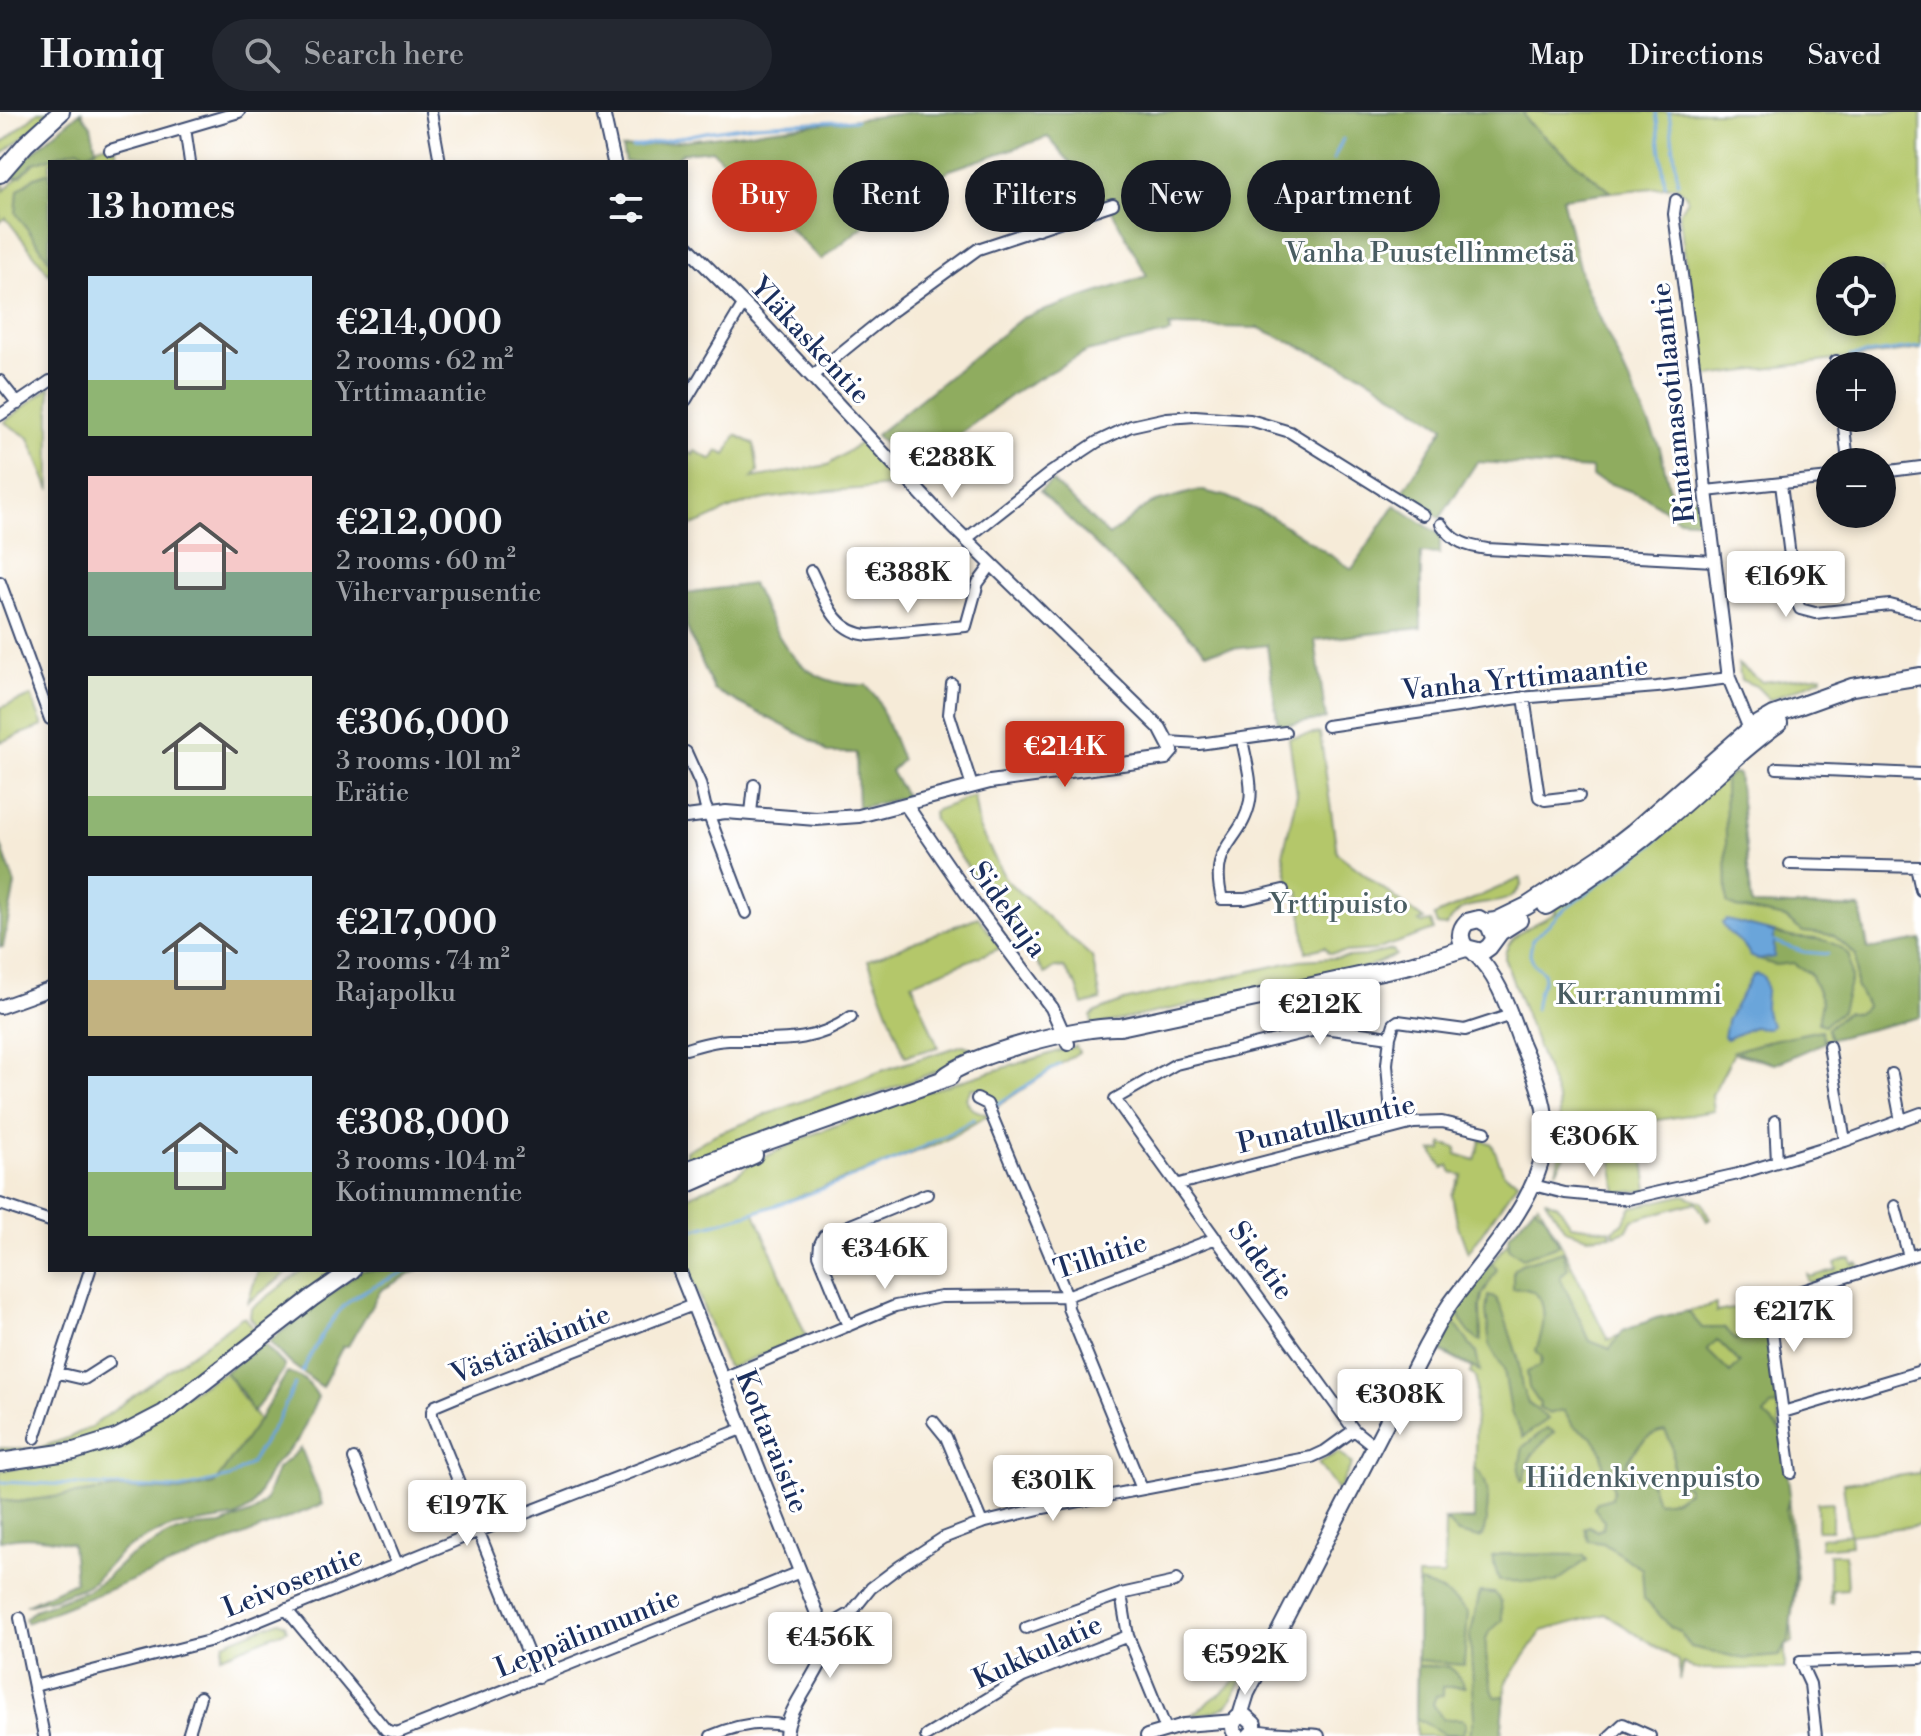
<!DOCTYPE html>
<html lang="en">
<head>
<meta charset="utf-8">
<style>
	:root { --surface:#171b24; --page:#242831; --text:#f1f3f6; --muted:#9ea1a6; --line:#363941; --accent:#c8321e }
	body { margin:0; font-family:"Libre Bodoni",serif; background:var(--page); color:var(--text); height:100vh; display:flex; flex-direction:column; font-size:30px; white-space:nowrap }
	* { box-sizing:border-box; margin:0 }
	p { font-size:26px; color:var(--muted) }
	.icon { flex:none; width:44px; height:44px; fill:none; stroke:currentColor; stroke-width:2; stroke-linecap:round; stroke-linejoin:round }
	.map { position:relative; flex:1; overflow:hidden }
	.sheet { position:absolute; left:48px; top:48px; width:640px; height:1112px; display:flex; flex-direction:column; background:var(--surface); border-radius:0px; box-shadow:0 4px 12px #0003 }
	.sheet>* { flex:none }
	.guide { position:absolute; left:712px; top:48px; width:760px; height:72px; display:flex; gap:16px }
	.tools { position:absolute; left:1816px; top:144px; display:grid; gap:16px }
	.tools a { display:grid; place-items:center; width:80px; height:80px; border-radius:50%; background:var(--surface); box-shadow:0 4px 12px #0003; font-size:40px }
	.price { position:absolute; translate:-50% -68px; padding:0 18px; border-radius:8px; background:#fff; color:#222; font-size:26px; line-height:52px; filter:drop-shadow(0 2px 4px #0008) }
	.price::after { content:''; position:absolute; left:50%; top:48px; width:24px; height:18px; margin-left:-12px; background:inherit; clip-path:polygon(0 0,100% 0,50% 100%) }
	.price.on { background:var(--accent); color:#fff }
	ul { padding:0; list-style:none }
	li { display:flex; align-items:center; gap:24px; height:200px; padding:0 40px }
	li span { display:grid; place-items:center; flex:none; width:224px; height:160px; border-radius:0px; color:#555 }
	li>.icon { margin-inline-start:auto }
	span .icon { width:96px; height:96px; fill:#fffc; stroke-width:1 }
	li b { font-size:34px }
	h2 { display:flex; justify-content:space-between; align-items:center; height:96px; padding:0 40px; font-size:34px }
	.pill { padding:0 28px; border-radius:36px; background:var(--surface); box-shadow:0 4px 12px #0003; font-size:28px; line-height:72px }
	.pill.on { background:var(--accent); color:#fff }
	header { display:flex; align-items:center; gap:48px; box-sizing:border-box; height:112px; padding:0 40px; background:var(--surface); border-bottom:2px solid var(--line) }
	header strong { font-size:38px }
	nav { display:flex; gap:44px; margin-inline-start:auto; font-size:28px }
	.search { width:560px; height:72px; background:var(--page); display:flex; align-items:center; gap:20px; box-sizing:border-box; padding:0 28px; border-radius:44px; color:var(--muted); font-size:30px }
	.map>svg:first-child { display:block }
</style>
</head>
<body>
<header>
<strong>Homiq</strong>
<div class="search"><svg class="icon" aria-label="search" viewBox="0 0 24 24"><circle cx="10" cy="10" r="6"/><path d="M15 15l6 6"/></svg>Search here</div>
<nav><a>Map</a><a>Directions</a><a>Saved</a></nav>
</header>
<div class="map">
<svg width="1921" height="1624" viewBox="0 0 1921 1624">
	<rect width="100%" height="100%" fill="#fff"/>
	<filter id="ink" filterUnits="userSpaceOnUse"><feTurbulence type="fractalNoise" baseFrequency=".0125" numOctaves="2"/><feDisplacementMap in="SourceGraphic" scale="16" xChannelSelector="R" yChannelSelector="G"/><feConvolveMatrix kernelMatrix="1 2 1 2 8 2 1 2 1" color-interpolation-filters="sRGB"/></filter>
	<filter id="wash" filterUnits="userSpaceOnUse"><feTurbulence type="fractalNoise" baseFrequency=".006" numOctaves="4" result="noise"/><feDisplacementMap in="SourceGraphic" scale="32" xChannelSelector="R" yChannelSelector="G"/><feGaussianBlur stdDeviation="1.8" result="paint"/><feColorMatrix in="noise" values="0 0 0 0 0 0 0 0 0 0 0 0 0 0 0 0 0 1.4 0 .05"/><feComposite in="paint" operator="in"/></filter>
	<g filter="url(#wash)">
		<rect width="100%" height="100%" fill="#f6ebd8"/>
		<!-- green -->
		<path fill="#b4c76b" stroke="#687b64" stroke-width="2" fill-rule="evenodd" d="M38 0H53L0 44V33Z
			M82 0 95 36 114 30 117 42 97 47V50H50V163L6 106 0 110V67L4 72V79Z
			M1523 0H1921V237L1701 265 1679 101 1687 88 1686 83 1675 74 1611 80 1528 11ZM1830 158H1882V210H1830Z
			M50 275V378L29 326 4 310Z
			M736 323 754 332 758 360 752 366 828 353 860 331 899 373C848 379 794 379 744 392 723 397 708 411 686 415L687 339 693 343 695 339 712 348 718 339 726 343Z
			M1738 552 1762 570 1822 563V566L1770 588 1756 574 1741 568Z
			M31 584 43 614 0 630V596Z
			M1320 621 1337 741 1424 808 1419 810 1422 812 1431 810 1434 818 1375 838 1329 841 1325 835 1306 840 1299 779 1291 780 1283 742 1297 682 1289 626Z
			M1731 661 1738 662 1752 793 1860 796 1884 914 1841 923 1775 952 1734 941 1712 983 1714 999 1639 1011 1648 1078 1617 1081 1607 1016 1587 1008 1556 1059 1561 1035 1558 988 1505 848C1503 822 1537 812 1556 801L1554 797Z
			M974 684 979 716 1006 768 1092 845 1101 888 1083 893 1077 874 1064 856 1055 855 1045 862 934 708 933 701 936 698Z
			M1521 766 1522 772C1511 796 1482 788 1464 796 1457 800 1451 808 1445 814L1437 813 1434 804Z
			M978 805 1001 836 912 871 938 935 905 944 868 848Z
			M1393 838 1396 843 1367 855 1092 914 1091 904 1096 900 1124 889 1300 848 1365 844Z
			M963 933 972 936 974 940 958 951 686 1055V1039L716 1022 884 958Z
			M1076 934 1079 940 993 997 984 977 972 976 966 986C971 1001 976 997 988 1003L942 1030 755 1101 806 1224 730 1256 726 1253 686 1151V1086L736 1063 750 1052 809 1024 908 985Z
			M1481 1027 1492 1032 1504 1062 1518 1069 1468 1141 1457 1111 1452 1083 1462 1063 1452 1061 1449 1054 1443 1056 1432 1039 1442 1038V1032L1457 1036 1456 1042 1475 1048Z
			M1684 1083 1702 1090 1710 1107 1707 1109 1696 1090 1633 1108 1628 1118 1614 1123 1613 1118 1623 1111 1632 1095Z
			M1546 1088 1558 1093 1571 1113 1610 1118 1611 1123 1587 1125 1565 1118Z
			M1538 1091 1561 1132 1608 1228 1660 1207 1716 1192V1200L1766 1191 1797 1466 1791 1508 1793 1530 1785 1534V1557H1694L1683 1551 1679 1568V1549L1605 1502 1542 1519 1506 1571 1501 1624H1416L1418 1464H1444L1445 1408 1474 1407 1476 1265 1470 1261 1472 1256 1434 1236 1457 1196Z
			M1846 1147H1851L1853 1153 1857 1151 1862 1157 1811 1171 1808 1169 1807 1162 1811 1165 1837 1157 1835 1151Z
			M258 1158H291L248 1190Z
			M303 1158H341L259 1217 250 1205 251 1197Z
			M242 1205H245L256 1220 172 1285 103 1325 21 1343 0 1342V1336L36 1337 68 1326 91 1315Z
			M225 1260C238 1276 246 1293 259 1308L214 1372 180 1379 120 1376 17 1390 0 1388V1358L47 1354 75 1346Z
			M1339 1340 1352 1352 1338 1379 1318 1351Z
			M1921 1355V1413L1850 1422 1851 1433 1821 1436 1820 1426 1849 1422 1843 1371 1919 1361Z
			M1832 1390V1418H1817V1391Z
			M1829 1442H1845L1847 1477 1832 1478 1833 1491H1830Z
			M279 1509 285 1512 287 1518 221 1544 224 1531Z
			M1245 1562C1228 1596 1231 1598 1192 1603Z"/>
		<!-- forest -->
		<path fill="#8fac5f" stroke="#556e5e" stroke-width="2" fill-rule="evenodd" d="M80 0 91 14 96 37 86 42 78 37 34 51 21 64 9 66 7 62Z
			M913 0H1523L1528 11 1611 80 1562 86 1582 167 1660 336 1671 383 1680 387 1700 385 1704 409 1678 407 1646 385 1592 365V357L1477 350 1440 406 1402 381 1444 315 1362 262 1259 216 1169 214 1170 221 1086 240 1018 278 911 359 876 323 1022 206 1147 164 1111 97 1048 25 950 58 890 93 821 148 712 38 682 41 671 50H625L622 36Z
			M50 60V149L16 101 18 78 35 65Z
			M1052 369 1109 424 1149 392 1199 378 1225 384 1270 404 1352 457 1395 393 1440 423V442L1421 441V516L1315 528 1326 607 1278 614 1267 533 1206 540 1040 379Z
			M752 472C780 527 795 575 866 573L877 586 902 648 891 659 906 685 858 696 856 641H828L817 631 714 578 686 514V481Z
			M1731 661 1738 662 1752 793 1860 796 1868 837 1921 828V905L1831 927 1827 916 1847 900 1856 902 1867 894 1856 874V843L1833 823 1803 820 1785 806 1736 796 1727 791 1725 667Z
			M0 730 15 772 3 835H0Z
			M1774 820C1804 833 1822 817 1849 843L1851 867 1842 899 1824 913 1818 911 1822 889 1810 862 1793 851 1775 853 1759 848 1774 844Z
			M1821 918 1825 930 1775 952 1734 939 1772 928Z
			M1534 1094 1546 1105 1559 1133 1523 1146 1509 1137 1508 1125Z
			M1563 1139 1568 1156 1560 1165 1590 1229 1610 1237 1623 1219 1656 1206 1688 1199 1702 1216H1725L1736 1228 1757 1204 1765 1203 1779 1293 1771 1294 1764 1303 1783 1321 1790 1383 1786 1398 1795 1464 1789 1528 1779 1544 1745 1547 1691 1535 1680 1520 1671 1515 1644 1487 1642 1457 1603 1431 1589 1429 1585 1416 1589 1414 1597 1419 1603 1416 1604 1409 1594 1396 1597 1390 1612 1386 1614 1377 1603 1354 1602 1340 1591 1324 1573 1314 1564 1298 1549 1302 1539 1295 1540 1292 1529 1276 1527 1260 1540 1254 1542 1246 1536 1238C1546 1213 1552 1172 1513 1177V1158L1521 1152ZM1717 1228 1740 1251 1730 1261 1707 1238ZM1665 1319C1678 1339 1670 1350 1675 1370L1687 1374 1688 1379 1674 1388 1657 1390C1650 1372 1655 1363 1629 1370L1622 1360C1632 1341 1643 1322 1665 1319Z
			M1491 1150 1497 1157 1482 1183 1480 1195 1481 1229C1470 1226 1459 1207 1457 1196Z
			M362 1158H418L381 1178 348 1234H343L322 1275 290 1251 269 1229Z
			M1488 1184 1496 1186 1502 1197 1518 1246 1522 1276 1528 1291 1548 1307 1523 1325 1511 1300 1504 1258 1490 1234 1486 1200Z
			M1451 1206 1476 1241 1480 1259 1434 1236Z
			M263 1231 284 1253V1257L253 1301 242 1280 225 1260Z
			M287 1261C300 1261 312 1274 318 1285L298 1328 272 1355 252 1395 236 1405 173 1415 149 1424 121 1440 94 1469 84 1475 55 1486 26 1493 75 1470 72 1432C50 1426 23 1422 0 1429V1388L17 1390 120 1376 180 1379 214 1372 259 1308Z
			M1547 1316 1554 1320C1537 1339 1528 1340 1524 1368L1521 1369 1519 1356 1523 1335Z
			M301 1336 323 1392 26 1511 25 1507 34 1498 87 1478 106 1466 126 1447 170 1422 194 1415 221 1413 254 1400 265 1389 277 1357Z
			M1474 1356C1495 1368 1487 1405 1483 1424L1479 1426 1458 1421 1445 1408H1474Z
			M1501 1442 1583 1443 1587 1448 1556 1470 1499 1469 1492 1444Z
			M1418 1471C1439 1475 1454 1486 1468 1501L1464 1553 1417 1549Z
			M1480 1480 1495 1481 1501 1489 1502 1508C1498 1513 1491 1517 1488 1522 1482 1530 1490 1579 1496 1585L1505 1584 1501 1624H1469L1475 1605 1470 1525Z
			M1417 1554 1449 1555 1455 1560 1465 1575H1443V1583L1436 1584 1433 1592 1443 1607H1463L1466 1612 1463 1622H1444L1416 1606Z"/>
		<!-- water -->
		<path fill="#6aa5da" stroke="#426a9c" stroke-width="2" d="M1727 808 1774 820V845L1759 848 1750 844C1745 828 1729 826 1722 811Z
			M1756 862 1763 864C1772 881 1757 897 1772 913L1768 916 1753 915 1727 927 1724 925 1727 909 1752 864Z"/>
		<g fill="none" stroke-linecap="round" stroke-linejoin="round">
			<!-- stream -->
			<path stroke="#6aa5da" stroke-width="3" d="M1656 0 1665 73
				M1669 0 1678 71
				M632 35 706 20 754 13 856 8
				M1333 48 1343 27
				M1358 73 1373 85
				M1367 73 1378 61
				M1381 92 1398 101
				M1850 244 1921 235
				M1775 830 1804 840 1828 842
				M1535 897 1538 881 1544 868 1543 860 1534 852 1530 842 1532 828 1564 798 1653 732 1686 700
				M996 993 1060 952
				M686 1095 694 1118
				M686 1120C707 1113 730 1108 752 1101 824 1078 909 1047 974 1007
				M302 1260C312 1240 327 1212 343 1195 359 1178 388 1168 409 1158
				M0 1370 180 1377 230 1365 250 1352 280 1304 295 1272"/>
		</g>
	</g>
	<g filter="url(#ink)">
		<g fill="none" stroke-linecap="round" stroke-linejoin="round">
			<!-- minor casing -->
			<g stroke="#3c4b70" stroke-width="14">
				<path id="minor" d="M431 0 440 50
					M185 16 190 50
					M110 38 239 0
					M1676 88 1674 102 1696 268 1706 379 1830 366
					M1836 249 1837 254
					M812 264 890 201 978 137 1113 92
					M0 269 18 292
					M686 288 744 191
					M0 303 50 269
					M1843 306 1848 350
					M1882 360 1921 355
					M1781 372 1795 484 1800 497 1815 501 1890 493 1921 501
					M1441 412C1453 430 1467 434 1487 437L1714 449
					M966 427 1050 361 1097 330 1131 314 1167 306 1195 304 1250 308 1290 320 1423 403
					M811 459C825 487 834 521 869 523L966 514 978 471 992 452
					M0 470 50 607
					M952 572 949 602 972 674
					M1524 585 1539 685 1545 688 1579 684
					M1327 614 1519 586 1657 575 1729 566
					M1242 627C1245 645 1253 670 1250 689 1242 732 1208 731 1222 787H1245L1283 778
					M1168 630 1199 632 1285 620
					M686 640 700 671 705 693 746 801
					M1777 656 1921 662
					M751 701 754 673
					M1790 752 1921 755
					M1916 755 1921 778
					M1390 925 1387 952 1392 1016
					M1829 934 1845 1029
					M686 937C700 933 715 928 729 928 775 927 811 934 851 905
					M1892 962 1901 1009
					M977 987 987 992 1067 1184 1068 1196 1142 1377
					M1775 1009 1777 1050
					M1179 1072 1414 1011 1442 1010 1485 1020
					M1533 1073 1565 1081 1628 1087 1738 1062 1845 1029 1921 1001
					M0 1092 50 1109
					M1895 1094 1909 1145
					M848 1214 819 1143 820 1132 824 1124 927 1082
					M58 1261 84 1267 109 1251
					M723 1266 895 1194 941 1185 1067 1184 1216 1126
					M1783 1300 1921 1259
					M933 1309 946 1325 982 1411
					M35 1326 90 1158
					M1374 1334 1354 1318 1115 987 1176 952 1324 916 1390 925 1394 912 1398 909 1465 918 1511 903
					M354 1347 397 1452
					M1791 1361 1768 1190 1921 1141
					M1121 1482 1128 1524 1166 1617
					M286 1497 386 1618 397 1621 800 1460
					M20 1506 44 1624
					M1026 1516 1121 1482 1175 1470 1177 1467
					M824 1517 851 1501 871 1476 900 1454 943 1426 982 1411 1043 1396 1312 1345 1325 1339 1354 1318
					M538 1566 432 1304V1299L435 1294 471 1279 693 1193
					M34 1577 38 1573 209 1529 469 1423 742 1317
					M188 1624 200 1585
					M711 1624C734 1614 762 1608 787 1614
					M926 1624 1023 1565 1128 1524
					M1610 1624 1623 1612 1650 1624
					M1816 1624 1810 1572 1800 1550 1921 1546"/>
			</g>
			<!-- tertiary casing -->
			<g stroke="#3c4b70" stroke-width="16">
				<path id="tertiary" d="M603 0 614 50
					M686 134 753 201 941 403 1160 616 1172 639 1166 646 990 670 859 704 816 707 726 700 686 705
					M1706 379 1729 566 1752 622
					M906 693 974 792 1052 896 1068 932
					M0 895 50 877
					M679 1158 826 1524C831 1552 787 1591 786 1624
					M1254 1619C1275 1623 1296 1622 1318 1624
					M1147 1624 1184 1613 1235 1609"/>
			</g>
			<!-- secondary casing -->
			<g stroke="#3c4b70" stroke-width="18">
				<path id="secondary" d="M1240 1604 1247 1581 1426 1234C1434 1220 1441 1205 1450 1192 1487 1141 1549 1079 1546 1012 1544 983 1532 957 1521 931 1509 899 1499 864 1473 840
					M1238 1624C1231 1619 1232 1612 1237 1606L1245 1604 1254 1612V1619L1249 1624"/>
			</g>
			<!-- primary casing -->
			<g stroke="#3c4b70" stroke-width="20">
				<path id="primary" d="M0 62 26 32 61 0
					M1546 794C1591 767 1632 737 1671 703 1708 672 1740 638 1779 611
					M1487 810 1496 809 1527 794 1601 745 1633 720 1750 617 1774 603 1852 575 1921 564
					M1494 825 1489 813 1479 807 1467 810C1459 818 1459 828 1466 836L1482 840 1489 835 1500 820 1519 808
					M943 966C971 942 1082 913 1120 915L1410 853 1466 836
					M686 1058 950 965
					M686 1073 754 1043
					M0 1350 74 1339 116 1326 164 1301 312 1186 352 1158"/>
			</g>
			<!-- minor -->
			<use href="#minor" stroke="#fff" stroke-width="10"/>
			<!-- tertiary -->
			<use href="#tertiary" stroke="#fff" stroke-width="12"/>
			<!-- secondary -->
			<use href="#secondary" stroke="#fff" stroke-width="14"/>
			<!-- primary -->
			<use href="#primary" stroke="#fff" stroke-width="16"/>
		</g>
	</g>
	<g text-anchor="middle" stroke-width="6" stroke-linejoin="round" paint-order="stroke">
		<!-- park labels -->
		<g font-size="28" fill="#495d62" stroke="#fff">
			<text x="1430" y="150">Vanha Puustellinmetsä</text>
			<text x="1339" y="801">Yrttipuisto</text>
			<text x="1639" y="892">Kurranummi</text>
			<text x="1643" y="1375">Hiidenkivenpuisto</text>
		</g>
		<!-- street labels -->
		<g font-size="28" fill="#1b2f5e" stroke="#fff">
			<text transform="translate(811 228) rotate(47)" y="10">Yläkaskentie</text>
			<text transform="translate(1672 291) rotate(-96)" y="10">Rintamasotilaantie</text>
			<text transform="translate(1525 565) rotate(-6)" y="10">Vanha Yrttimaantie</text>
			<text transform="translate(1009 797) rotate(54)" y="10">Sidekuja</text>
			<text transform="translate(1326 1011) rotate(-13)" y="10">Punatulkuntie</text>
			<text transform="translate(1100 1143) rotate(-18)" y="10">Tilhitie</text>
			<text transform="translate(1262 1148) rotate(54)" y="10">Sidetie</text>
			<text transform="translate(530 1231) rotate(-22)" y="10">Västäräkintie</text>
			<text transform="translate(773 1329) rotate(68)" y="10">Kottaraistie</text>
			<text transform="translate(292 1469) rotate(-22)" y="10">Leivosentie</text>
			<text transform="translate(587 1520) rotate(-22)" y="10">Leppälinnuntie</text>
			<text transform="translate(1037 1539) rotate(-25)" y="10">Kukkulatie</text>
		</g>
	</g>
</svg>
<div class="tools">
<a><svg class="icon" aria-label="locate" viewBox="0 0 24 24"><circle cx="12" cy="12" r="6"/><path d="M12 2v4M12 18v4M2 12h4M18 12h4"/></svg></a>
<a>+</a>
<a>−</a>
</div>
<b class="price" style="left:952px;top:388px">€288K</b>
<b class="price" style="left:908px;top:503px">€388K</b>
<b class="price" style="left:1786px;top:507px">€169K</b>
<b class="price on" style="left:1065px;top:677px">€214K</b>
<b class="price" style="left:1320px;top:935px">€212K</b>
<b class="price" style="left:1594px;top:1067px">€306K</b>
<b class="price" style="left:885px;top:1179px">€346K</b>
<b class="price" style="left:1794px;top:1242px">€217K</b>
<b class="price" style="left:1400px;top:1325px">€308K</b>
<b class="price" style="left:1053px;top:1411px">€301K</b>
<b class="price" style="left:467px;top:1436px">€197K</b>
<b class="price" style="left:830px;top:1568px">€456K</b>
<b class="price" style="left:1245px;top:1585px">€592K</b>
<div class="guide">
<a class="pill on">Buy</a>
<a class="pill">Rent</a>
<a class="pill">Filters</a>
<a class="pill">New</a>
<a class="pill">Apartment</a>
</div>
<section class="sheet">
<h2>13 homes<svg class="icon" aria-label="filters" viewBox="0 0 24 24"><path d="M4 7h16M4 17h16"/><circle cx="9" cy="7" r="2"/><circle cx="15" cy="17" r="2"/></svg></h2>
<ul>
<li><span style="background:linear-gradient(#bfe0f5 65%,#8fb573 0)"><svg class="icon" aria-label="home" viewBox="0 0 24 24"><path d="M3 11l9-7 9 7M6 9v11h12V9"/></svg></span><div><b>€214,000</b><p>2 rooms · 62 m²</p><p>Yrttimaantie</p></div></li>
<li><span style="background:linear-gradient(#f6c9c9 60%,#7fa58c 0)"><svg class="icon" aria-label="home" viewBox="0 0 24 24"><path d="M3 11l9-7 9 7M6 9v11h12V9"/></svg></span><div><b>€212,000</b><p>2 rooms · 60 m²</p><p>Vihervarpusentie</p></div></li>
<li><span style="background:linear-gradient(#dfe7d0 75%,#8fb573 0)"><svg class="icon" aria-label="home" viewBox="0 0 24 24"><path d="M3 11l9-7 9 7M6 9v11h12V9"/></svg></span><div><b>€306,000</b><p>3 rooms · 101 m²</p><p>Erätie</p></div></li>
<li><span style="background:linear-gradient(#bfe0f5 65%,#c2b280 0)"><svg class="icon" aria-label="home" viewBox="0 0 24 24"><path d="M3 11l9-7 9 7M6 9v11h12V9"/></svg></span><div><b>€217,000</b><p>2 rooms · 74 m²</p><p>Rajapolku</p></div></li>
<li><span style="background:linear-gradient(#bfe0f5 60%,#8fb573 0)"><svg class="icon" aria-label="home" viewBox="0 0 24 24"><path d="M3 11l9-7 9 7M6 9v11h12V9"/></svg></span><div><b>€308,000</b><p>3 rooms · 104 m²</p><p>Kotinummentie</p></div></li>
</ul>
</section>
</div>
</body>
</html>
